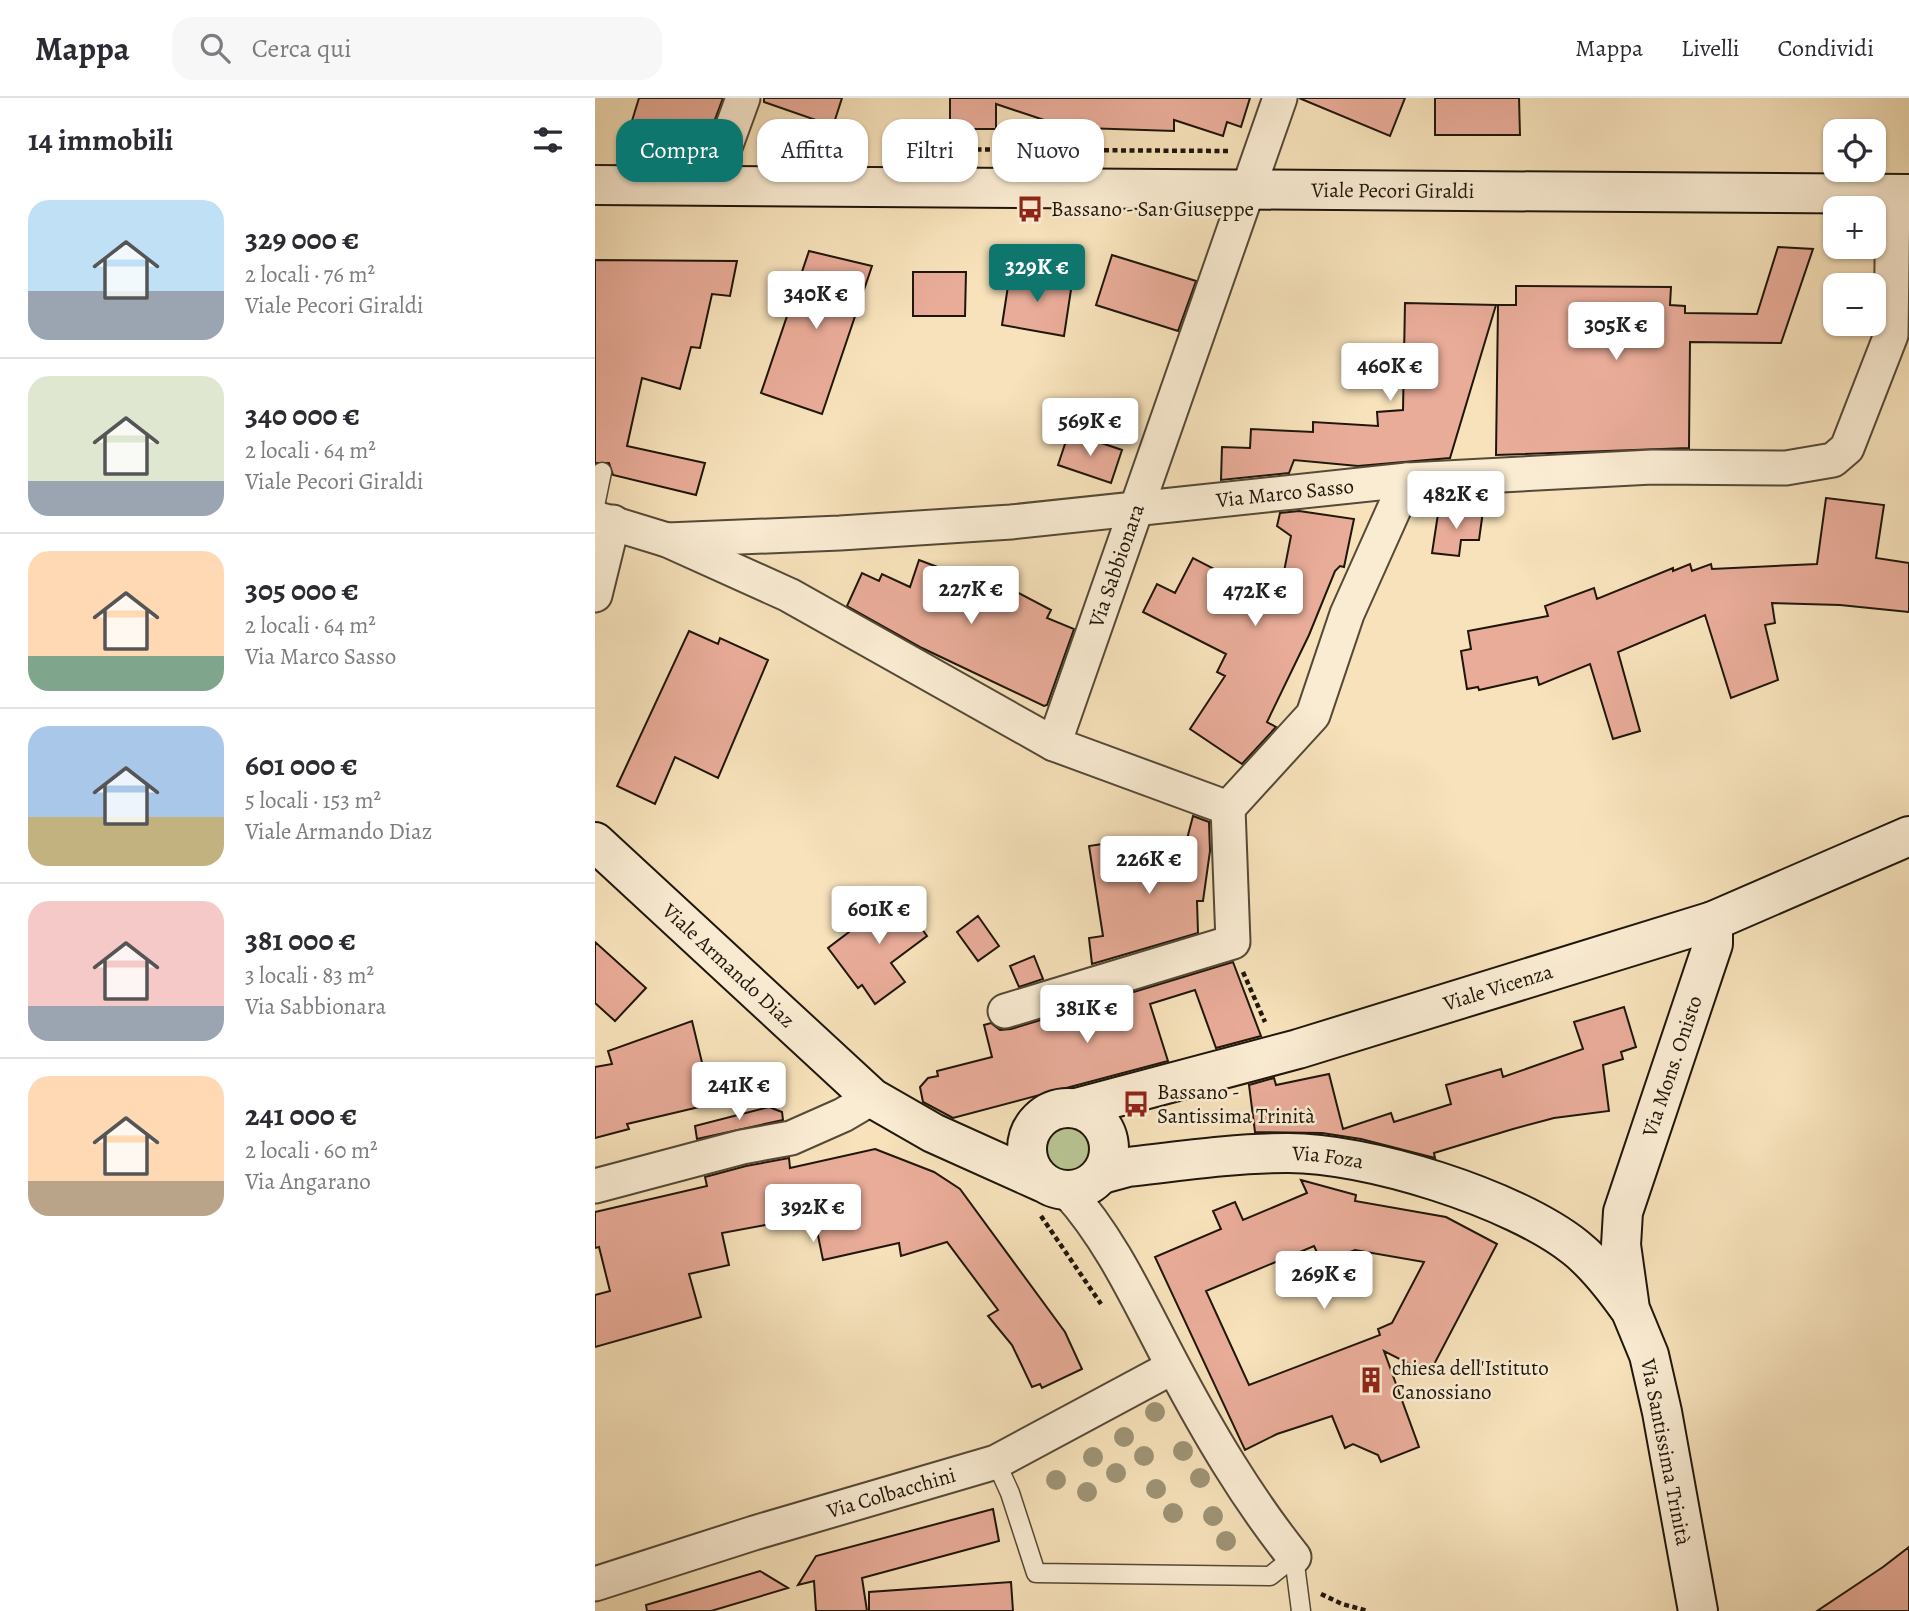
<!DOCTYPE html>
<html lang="it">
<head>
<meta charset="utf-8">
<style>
	:root { --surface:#fff; --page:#f7f7f7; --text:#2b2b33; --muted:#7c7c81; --line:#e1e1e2; --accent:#0f766e }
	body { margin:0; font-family:Alegreya,serif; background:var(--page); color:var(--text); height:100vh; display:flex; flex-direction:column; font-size:26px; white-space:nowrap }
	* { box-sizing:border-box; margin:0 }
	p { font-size:23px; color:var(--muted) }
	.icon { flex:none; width:38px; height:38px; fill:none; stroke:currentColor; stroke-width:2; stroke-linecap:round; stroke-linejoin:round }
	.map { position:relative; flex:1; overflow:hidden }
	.panel { display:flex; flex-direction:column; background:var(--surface); width:595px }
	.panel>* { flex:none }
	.guide { position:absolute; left:21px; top:21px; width:665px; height:63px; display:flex; gap:14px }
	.buttons { position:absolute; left:1228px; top:21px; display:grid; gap:14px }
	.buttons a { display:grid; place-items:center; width:63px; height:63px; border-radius:14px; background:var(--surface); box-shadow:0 2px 5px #0004; font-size:35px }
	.price { position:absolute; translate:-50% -60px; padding:0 16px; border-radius:7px; background:#fff; color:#222; font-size:23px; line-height:46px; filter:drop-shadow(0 2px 4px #0008) }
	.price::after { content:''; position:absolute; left:50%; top:42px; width:21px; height:16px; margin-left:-10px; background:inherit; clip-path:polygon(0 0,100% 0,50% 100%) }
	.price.current { background:var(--accent); color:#fff }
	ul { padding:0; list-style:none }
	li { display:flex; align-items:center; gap:21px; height:175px; padding:0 28px }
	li+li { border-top:2px solid var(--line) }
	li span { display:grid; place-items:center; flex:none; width:196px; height:140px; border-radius:21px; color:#555 }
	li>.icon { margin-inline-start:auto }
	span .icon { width:84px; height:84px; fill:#fffc; stroke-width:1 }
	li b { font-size:30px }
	h2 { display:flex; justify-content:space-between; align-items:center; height:84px; padding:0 28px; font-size:30px }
	.chip { padding:0 24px; border-radius:21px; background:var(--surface); box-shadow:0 2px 5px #0004; font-size:24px; line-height:63px }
	.chip.current { background:var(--accent); color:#fff }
	header { display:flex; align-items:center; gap:42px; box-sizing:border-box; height:98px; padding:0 35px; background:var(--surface); border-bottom:2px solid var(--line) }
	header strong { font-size:33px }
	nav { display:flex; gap:38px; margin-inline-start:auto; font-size:24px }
	.search { width:490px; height:63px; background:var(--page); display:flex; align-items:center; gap:18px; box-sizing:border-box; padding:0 24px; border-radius:21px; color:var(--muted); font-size:26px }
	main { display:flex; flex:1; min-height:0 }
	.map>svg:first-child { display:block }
</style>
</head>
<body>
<header>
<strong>Mappa</strong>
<div class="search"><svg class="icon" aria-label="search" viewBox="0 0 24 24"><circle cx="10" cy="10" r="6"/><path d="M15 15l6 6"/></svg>Cerca qui</div>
<nav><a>Mappa</a><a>Livelli</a><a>Condividi</a></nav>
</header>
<main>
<section class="panel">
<h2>14 immobili<svg class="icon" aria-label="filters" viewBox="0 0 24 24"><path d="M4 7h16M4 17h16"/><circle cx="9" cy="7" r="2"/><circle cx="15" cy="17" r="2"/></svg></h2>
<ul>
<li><span style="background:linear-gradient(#bfe0f5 65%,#9aa5b1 0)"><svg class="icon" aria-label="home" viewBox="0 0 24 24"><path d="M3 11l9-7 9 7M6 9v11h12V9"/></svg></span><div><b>329 000 €</b><p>2 locali · 76 m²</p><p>Viale Pecori Giraldi</p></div></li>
<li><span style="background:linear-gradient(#dfe7d0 75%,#9aa5b1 0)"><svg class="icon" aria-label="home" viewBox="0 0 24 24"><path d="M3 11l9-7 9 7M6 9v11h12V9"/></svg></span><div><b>340 000 €</b><p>2 locali · 64 m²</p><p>Viale Pecori Giraldi</p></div></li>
<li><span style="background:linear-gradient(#ffd9b3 75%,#7fa58c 0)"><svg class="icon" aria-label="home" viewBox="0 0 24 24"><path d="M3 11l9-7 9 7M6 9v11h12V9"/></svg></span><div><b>305 000 €</b><p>2 locali · 64 m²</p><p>Via Marco Sasso</p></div></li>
<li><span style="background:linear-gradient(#a9c7e8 65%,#c2b280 0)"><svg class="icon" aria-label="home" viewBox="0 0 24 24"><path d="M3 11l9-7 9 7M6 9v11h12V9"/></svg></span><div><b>601 000 €</b><p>5 locali · 153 m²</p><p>Viale Armando Diaz</p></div></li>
<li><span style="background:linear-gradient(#f6c9c9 75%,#9aa5b1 0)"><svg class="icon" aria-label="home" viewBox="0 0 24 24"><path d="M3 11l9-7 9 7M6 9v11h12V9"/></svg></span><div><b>381 000 €</b><p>3 locali · 83 m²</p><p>Via Sabbionara</p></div></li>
<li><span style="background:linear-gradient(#ffd9b3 75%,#b9a48a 0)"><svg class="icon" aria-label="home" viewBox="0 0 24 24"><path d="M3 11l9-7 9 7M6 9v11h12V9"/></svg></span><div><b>241 000 €</b><p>2 locali · 60 m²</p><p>Via Angarano</p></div></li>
</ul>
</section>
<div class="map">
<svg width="1314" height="1513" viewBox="0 0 1314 1513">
	<rect width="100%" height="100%" fill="#f7e2bb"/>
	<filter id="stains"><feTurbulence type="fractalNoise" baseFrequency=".00286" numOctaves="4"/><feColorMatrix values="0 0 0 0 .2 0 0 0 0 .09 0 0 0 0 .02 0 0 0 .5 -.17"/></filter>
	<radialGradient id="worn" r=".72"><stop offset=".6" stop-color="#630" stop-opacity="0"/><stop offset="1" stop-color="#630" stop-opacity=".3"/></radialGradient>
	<!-- green -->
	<path fill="#b9c493" stroke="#6c6d4f" stroke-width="2" d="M448 1052a25 25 0 1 1 50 0a25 25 0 1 1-50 0Z"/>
	<!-- building -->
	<path fill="#e9ac99" stroke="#1f160b" stroke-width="2" fill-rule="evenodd" d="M44 0H128L116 32 36 26Z
		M169 0H247L238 28 169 4Z
		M355 0H655L646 29 632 24 628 38 579 22V33L489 30 488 35 401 6V31H355Z
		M704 0H810L795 38Z
		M840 0H924L925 37H840Z
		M1183 149 1218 151 1186 245 1095 244 1094 350 901 357 903 207H921V188L1076 189 1075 207 1090 208V215L1162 216Z
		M214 153 277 168 227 316 166 295Z
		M517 157 601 183 583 233 501 207Z
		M0 162 142 163 135 198 117 196 105 250 96 249 85 291 47 280 32 348 110 365 101 397 18 377 14 365H0Z
		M318 174H371L370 218H318Z
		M415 175 477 185 469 238 407 227Z
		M810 205 901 207 855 360 763 368 699 362 694 375 626 382 627 349 655 350 656 331 718 334V324L783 328 782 314 808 312Z
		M474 334 527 352 516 385 463 367Z
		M1231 400 1289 407 1281 460 1314 465V514L1245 507 1177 505 1180 525 1170 527 1183 582 1136 600 1110 517 1023 554 1045 633 1018 641 995 566 944 587 942 579 884 592 883 589 872 591 866 553 876 551 873 533 953 518 950 508 999 490 1002 501 1078 470V473L1095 466 1097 473 1116 466 1117 471 1222 466Z
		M704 413 759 421 749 469 745 468 740 473 714 537 672 624 681 629 647 666 595 631 630 578 622 574 631 556 548 514 562 486 580 495 598 460 683 504 696 438 682 428 685 415Z
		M888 413 884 442H866L864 458 837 455 843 416Z
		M324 462 382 484 387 476 456 512 452 520 479 531 452 607 449 608 327 550 252 508 267 475 284 483 287 476 315 489Z
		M94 533 123 546 125 540 173 562 123 680 80 659 60 706 22 688Z
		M598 718 614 724 615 753 608 803H602L603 835 497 866 494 840 508 838 494 748 521 744 524 765 587 760Z
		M297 790 332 838 296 865 310 884 280 906 267 887 263 890 233 850 275 818 270 811Z
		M383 818 404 848 383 863 362 834Z
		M0 844 51 890 20 923 0 905Z
		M439 858 448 881 424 889 415 868Z
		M638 864 666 938 621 950 600 892 555 906 573 963 358 1020 328 1004 325 989 333 980 343 978 342 973 397 959 389 927 396 925 405 932 416 931Z
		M1029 909 1041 949 1026 954 1028 961 1008 967 1014 1013 959 1020 918 1031 839 1055 840 1060 766 1041 727 1035 660 1034 654 987 679 980 681 987 734 976 748 1031 796 1015 799 1024 856 1006 851 987 906 971 908 979 988 951 979 924Z
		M97 923 117 1006 32 1026 34 1031 0 1040V969L17 966 13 953Z
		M174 1009 187 1014 188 1022 102 1041 100 1028Z
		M280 1051 339 1074 365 1091 470 1234 487 1271 447 1290 445 1286 437 1289 417 1247 393 1218 403 1212 352 1144 306 1158 304 1145 228 1162 219 1118 127 1135 134 1167 94 1176 106 1219 0 1249V1197L15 1193 4 1149 0 1150V1114L112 1088 110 1079 151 1068 194 1060 195 1070Z
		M706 1082 761 1097 760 1103 851 1119 902 1146 834 1276 789 1253 824 1349 786 1364 783 1357 758 1346 750 1350 737 1318 682 1336 650 1352 560 1159 626 1131 618 1113 640 1104 648 1122 712 1095ZM719 1148 727 1165 760 1152 829 1164 797 1225 783 1231 785 1237 654 1287 611 1193Z
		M398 1411 404 1443 267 1480 272 1513H221L219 1483 203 1487 221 1458Z
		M1314 1449V1513H1222L1288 1469Z
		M165 1473 193 1490 116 1513H52L51 1507Z
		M416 1484 418 1513H274V1494Z"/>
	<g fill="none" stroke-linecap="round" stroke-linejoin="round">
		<!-- lane casing -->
		<g stroke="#554937" stroke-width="21">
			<path id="lane" d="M0 408 7 374
				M401 1364 415 1395 441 1475 675 1478 699 1459
				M699 1459 706 1513"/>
		</g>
		<!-- street casing -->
		<g stroke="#554937" stroke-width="37">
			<g id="street">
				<path d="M116 88 148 0"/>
				<path d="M0 420 72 442 194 497 459 646 633 710 718 617 752 516 812 382"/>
				<path id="s1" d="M72 442 245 435 416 424 812 382 1057 369 1191 370 1238 362 1252 350 1296 237 1298 96"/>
				<path d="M0 497 18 424"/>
				<path id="s2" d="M459 646 685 0"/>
				<path d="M410 913 638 844 633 710"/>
				<path d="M0 1088 147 1049 196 1040 248 1017 277 1000"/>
				<path d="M472 1093C517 1142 546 1208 577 1266 613 1334 651 1399 699 1459"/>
				<path id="s3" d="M0 1486 159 1435 401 1364 578 1269"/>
			</g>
		</g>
		<!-- secondary casing -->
		<g stroke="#1f160b" stroke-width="42">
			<g id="secondary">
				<path id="s4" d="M0 87 1314 96"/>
				<path id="s5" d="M0 744 277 1000 338 1035 447 1084"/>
				<circle cx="473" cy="1051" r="41"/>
				<path id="s6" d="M481 1010 703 951 1118 823 1314 738"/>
				<path id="s7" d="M507 1076 533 1069C585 1063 639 1055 691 1055 770 1054 919 1100 981 1150 1001 1166 1018 1188 1033 1209"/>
				<path id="s8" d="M1103 1513 1067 1314 1054 1257 1035 1211 1026 1147 1028 1114 1118 846V823"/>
			</g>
		</g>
		<!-- path -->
		<path stroke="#1f160b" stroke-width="4.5" stroke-dasharray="5 3.5" stroke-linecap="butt" d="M288 51 633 53
			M648 874 670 924
			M446 1118 506 1206
			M726 1496 747 1506 773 1513"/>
		<!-- lane -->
		<use href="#lane" stroke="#faecd3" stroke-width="18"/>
		<!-- street -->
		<use href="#street" stroke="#faecd3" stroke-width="33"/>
		<!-- secondary -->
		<use href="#secondary" stroke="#faecd3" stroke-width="38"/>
	</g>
	<!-- trees -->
	<g fill="#9e9375">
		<circle cx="560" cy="1314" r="10"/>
		<circle cx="529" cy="1339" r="10"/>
		<circle cx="588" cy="1353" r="10"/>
		<circle cx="549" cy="1358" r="10"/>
		<circle cx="498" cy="1359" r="10"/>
		<circle cx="521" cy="1375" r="10"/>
		<circle cx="605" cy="1380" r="10"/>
		<circle cx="461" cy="1382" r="10"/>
		<circle cx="561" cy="1391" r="10"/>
		<circle cx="492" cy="1394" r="10"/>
		<circle cx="578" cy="1415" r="10"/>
		<circle cx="618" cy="1418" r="10"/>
		<circle cx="631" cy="1443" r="10"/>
	</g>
	<!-- icons -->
	<defs>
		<g id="bus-bare" transform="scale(2.1)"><path d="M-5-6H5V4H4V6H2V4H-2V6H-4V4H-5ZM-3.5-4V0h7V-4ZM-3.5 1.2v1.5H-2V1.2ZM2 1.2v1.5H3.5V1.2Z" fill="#8f2418" stroke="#faecd3" stroke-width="2.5" paint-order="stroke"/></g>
		<g id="building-bare" transform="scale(2.1)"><path d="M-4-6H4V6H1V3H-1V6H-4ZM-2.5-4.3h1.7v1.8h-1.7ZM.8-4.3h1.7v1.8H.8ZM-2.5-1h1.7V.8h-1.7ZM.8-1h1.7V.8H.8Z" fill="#8f2418" stroke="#faecd3" stroke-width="2.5" paint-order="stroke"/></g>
	</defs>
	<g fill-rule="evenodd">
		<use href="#bus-bare" x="435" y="111"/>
		<use href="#bus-bare" x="541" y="1006"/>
		<use href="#building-bare" x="776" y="1282"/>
	</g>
	<g text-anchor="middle" stroke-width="5" stroke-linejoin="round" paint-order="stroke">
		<!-- street labels -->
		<g font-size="21" fill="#1f160b" stroke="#faecd3">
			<text dy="7" stroke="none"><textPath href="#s4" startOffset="798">Viale Pecori Giraldi</textPath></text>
			<text dy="7" stroke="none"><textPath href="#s1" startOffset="620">Via Marco Sasso</textPath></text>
			<text dy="7" stroke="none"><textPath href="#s2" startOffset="189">Via Sabbionara</textPath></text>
			<text dy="7" stroke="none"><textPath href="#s5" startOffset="182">Viale Armando Diaz</textPath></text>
			<text dy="7" stroke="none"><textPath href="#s6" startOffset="439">Viale Vicenza</textPath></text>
			<text dy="7" stroke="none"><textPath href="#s8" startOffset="562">Via Mons. Onisto</textPath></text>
			<text dy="7" stroke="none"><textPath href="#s7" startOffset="228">Via Foza</textPath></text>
			<text transform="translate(1071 1354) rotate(79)" y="7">Via Santissima Trinità</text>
			<text dy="7" stroke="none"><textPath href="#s3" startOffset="310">Via Colbacchini</textPath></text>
		</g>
		<!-- poi labels -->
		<g font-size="21" fill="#1f160b" stroke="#faecd3" text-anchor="start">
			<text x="456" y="118">Bassano - San Giuseppe</text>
			<text x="562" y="1001">Bassano -<tspan x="562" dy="24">Santissima Trinità</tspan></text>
			<text x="797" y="1277">chiesa dell'Istituto<tspan x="797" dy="24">Canossiano</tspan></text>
		</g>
	</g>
	<rect width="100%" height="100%" filter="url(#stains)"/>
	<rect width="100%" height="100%" fill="url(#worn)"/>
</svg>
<div class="buttons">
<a><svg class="icon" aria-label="locate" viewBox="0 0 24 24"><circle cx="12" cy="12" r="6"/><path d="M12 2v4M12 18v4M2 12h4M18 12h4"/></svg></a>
<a>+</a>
<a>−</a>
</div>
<b class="price current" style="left:442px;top:206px">329K €</b>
<b class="price" style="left:221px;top:233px">340K €</b>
<b class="price" style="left:1021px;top:264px">305K €</b>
<b class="price" style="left:795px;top:305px">460K €</b>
<b class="price" style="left:495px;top:360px">569K €</b>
<b class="price" style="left:861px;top:433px">482K €</b>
<b class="price" style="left:376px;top:528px">227K €</b>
<b class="price" style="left:660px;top:530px">472K €</b>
<b class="price" style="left:554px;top:798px">226K €</b>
<b class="price" style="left:284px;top:848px">601K €</b>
<b class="price" style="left:492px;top:947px">381K €</b>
<b class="price" style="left:144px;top:1024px">241K €</b>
<b class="price" style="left:218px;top:1146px">392K €</b>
<b class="price" style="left:729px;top:1213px">269K €</b>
<div class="guide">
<a class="chip current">Compra</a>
<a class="chip">Affitta</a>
<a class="chip">Filtri</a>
<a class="chip">Nuovo</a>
</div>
</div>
</main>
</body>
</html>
